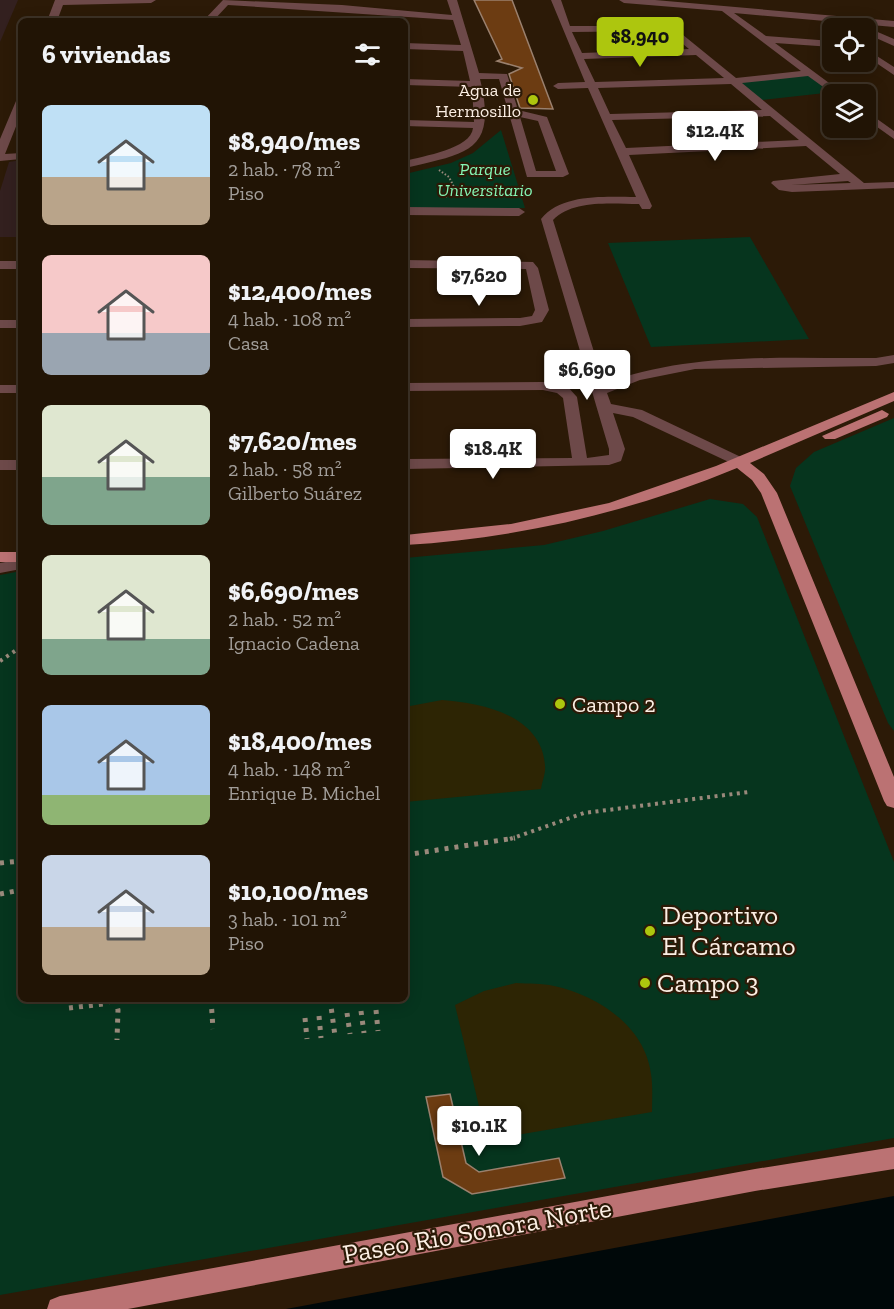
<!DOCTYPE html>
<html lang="es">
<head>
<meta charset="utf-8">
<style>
	:root { --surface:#211405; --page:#291d0f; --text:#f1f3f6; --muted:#a29e9a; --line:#3e3327; --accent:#adc60e }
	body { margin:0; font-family:"Zilla Slab",serif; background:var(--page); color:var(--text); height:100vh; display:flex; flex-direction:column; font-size:22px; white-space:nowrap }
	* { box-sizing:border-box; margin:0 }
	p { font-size:20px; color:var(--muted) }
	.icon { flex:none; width:33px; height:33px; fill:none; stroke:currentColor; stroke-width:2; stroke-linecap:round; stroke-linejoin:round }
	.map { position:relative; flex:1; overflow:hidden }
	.drawer { position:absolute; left:18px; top:18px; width:390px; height:984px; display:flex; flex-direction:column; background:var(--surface); border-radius:9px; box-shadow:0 3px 15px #0003,0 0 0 2px var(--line) }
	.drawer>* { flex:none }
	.tools { position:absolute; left:822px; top:18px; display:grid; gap:12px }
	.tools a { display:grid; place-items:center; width:54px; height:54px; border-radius:9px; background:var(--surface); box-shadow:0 3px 15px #0003,0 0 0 2px var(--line); font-size:30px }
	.price { position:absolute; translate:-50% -51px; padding:0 14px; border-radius:6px; background:#fff; color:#222; font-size:20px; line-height:39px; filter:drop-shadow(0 2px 3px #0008) }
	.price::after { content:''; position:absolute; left:50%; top:36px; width:18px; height:14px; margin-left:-9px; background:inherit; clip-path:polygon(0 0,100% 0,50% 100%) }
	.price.active { background:var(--accent); color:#111 }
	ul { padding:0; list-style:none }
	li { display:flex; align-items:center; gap:18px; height:150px; padding:0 24px }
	li span { display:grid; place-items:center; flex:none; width:168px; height:120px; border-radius:9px; color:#555 }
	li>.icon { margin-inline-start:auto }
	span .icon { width:72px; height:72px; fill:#fffc; stroke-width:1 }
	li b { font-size:26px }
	h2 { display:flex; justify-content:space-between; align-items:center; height:72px; padding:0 24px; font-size:26px }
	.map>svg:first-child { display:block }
</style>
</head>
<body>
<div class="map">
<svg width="894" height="1309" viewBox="0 0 894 1309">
	<rect width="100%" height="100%" fill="#2c1a07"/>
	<!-- education -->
	<path fill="#33201f" d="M0 0H18L0 42Z
		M21 160V237H0V191L9 162Z"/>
	<!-- green -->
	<path fill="#06351e" d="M811 75 834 92 762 100 740 82Z
		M501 130 525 208H405V174L451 163 473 153Z
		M750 237 809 339 651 347 608 243Z
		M894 418V731L888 723 790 486 796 468 814 452Z
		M710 499 743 504 757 517 894 862V1138L0 1295V575L21 571V999H405V558L544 545 603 531Z"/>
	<!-- sand -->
	<path fill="#2d2504" d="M442 700C482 703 542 715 545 766 546 773 542 782 541 789L405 802V707Z
		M516 983C528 984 542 983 554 986 597 995 645 1026 651 1074 653 1086 652 1100 652 1112L487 1140 455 1005 484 991Z"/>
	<!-- water -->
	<path fill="#000809" d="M894 1196V1309H286Z"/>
	<!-- building -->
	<path fill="#6c3c12" stroke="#9a806e" stroke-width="1.5" d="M474 0H512L553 109 520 108 509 74 522 68 497 61 502 59Z
		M450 1094 466 1163 479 1172 559 1158 565 1178 472 1194 443 1177 426 1097Z"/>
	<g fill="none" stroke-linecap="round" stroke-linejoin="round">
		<!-- path-far2 -->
		<path stroke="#99897b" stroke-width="2" stroke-dasharray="1.5 2" stroke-linecap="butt" d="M439 170 449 177 454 187 445 198"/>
		<!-- path-far1 -->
		<path stroke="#99897b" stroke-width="4" stroke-dasharray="3 4.5" stroke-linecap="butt" d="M0 661 21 647
			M510 839 584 813 749 792"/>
		<!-- path -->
		<path stroke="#99897b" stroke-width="5" stroke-dasharray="4 6" stroke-linecap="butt" d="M405 855 515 838
			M0 863 21 861
			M0 894 21 890
			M115 999 118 1010 117 1040
			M211 999 213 1029
			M330 999 335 1036
			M380 999 381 1009
			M69 1008 104 1004 115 999
			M376 1010 378 1031
			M361 1011 364 1033
			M347 1013 350 1034
			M319 1016 321 1038
			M305 1018 307 1039"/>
		<!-- minor -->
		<path fill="#6d4949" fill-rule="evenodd" d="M55 0H156L151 3 63 5 57 21H47Z
			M223 0 342 5 452 15 447 0H457L479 73 507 74 518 110 547 117 569 174 563 177H527L499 79H480C498 153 466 153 405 168V161C423 156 471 149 473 128L405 126V120L474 122 472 87 405 85V79L470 81 463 51 405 49V43L461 45 453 20 228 5 213 21H203ZM520 117 538 121 556 171H536Z
			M551 0H561L570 26H672L736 78 801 71 722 11 624 3 619 0H655L894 21V27L734 13 766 36 832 41V47L775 43 844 94H833L808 76 742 83 864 183 894 182V188L792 192 779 190 771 183 773 181 840 174 806 146 629 155 652 206 650 209H642L639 204C613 204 573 199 553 220L604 384C691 351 785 359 876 358L894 355V363L876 366 695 369 640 380 607 393 611 404 642 410 743 458 746 461 743 464H733L633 417 613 413 625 449 621 461 609 465 405 469V459L572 458 563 398 557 393 543 390 405 391V383L543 382 567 386 577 397 587 458 609 455V449L541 219C562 193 606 197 636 197L588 88 558 89 553 86 558 83 585 82ZM667 31 689 49 582 53 572 32ZM696 55 724 78 595 82 584 59ZM731 84 762 110 610 114 598 88ZM770 116 799 140 626 148 612 120ZM848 181 851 183 791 185Z
			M867 30H873L894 39V46L867 34Z
			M866 49 894 67V75L866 56Z
			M21 98V114L5 154 21 153V159L0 161V139L16 101Z
			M866 111 894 131V139L866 119Z
			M405 207 519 208 525 212 519 216 405 215Z
			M405 260 533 262 538 268 549 310 542 322 520 326 405 327V319L520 318 532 316 535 310 526 269 405 268Z
			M0 261H21V269H0Z
			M0 320H21V328H0Z
			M0 385H21V393H0Z
			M0 460H21V470H0Z
			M21 559V569L0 573V563Z"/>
		<!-- major -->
		<path fill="#bb7273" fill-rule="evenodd" d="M894 392V401L750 463 764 474 777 493 894 777V808L887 806 884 801 761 493 752 480 737 468C631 512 520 538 405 545V535L511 524 609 503 716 466Z
			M882 410 889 414 887 417 835 439H825L822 436Z
			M0 552H21V562H0Z
			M894 1147V1169L755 1191 128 1309H47L50 1300 60 1296 755 1169Z"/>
	</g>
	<!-- markers -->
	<g fill="#adc60e" stroke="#2c1a07" stroke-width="2">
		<circle cx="533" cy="100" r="6"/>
		<circle cx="560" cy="704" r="6"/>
		<circle cx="650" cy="931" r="6"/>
		<circle cx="645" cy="983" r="6"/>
	</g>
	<g text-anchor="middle" stroke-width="4.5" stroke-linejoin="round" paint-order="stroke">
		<!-- far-poi labels -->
		<g font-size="18" fill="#fcefe4" stroke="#2c1a07" text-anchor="end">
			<text x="521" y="96">Agua de<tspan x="521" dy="21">Hermosillo</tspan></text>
		</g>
		<!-- far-park labels -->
		<g font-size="18" font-style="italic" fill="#85f5b4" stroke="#2c1a07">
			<text x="485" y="175">Parque<tspan x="485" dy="21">Universitario</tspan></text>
		</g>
		<!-- poi labels -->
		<g font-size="22" fill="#fcefe4" stroke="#2c1a07" text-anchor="start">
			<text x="572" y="712">Campo 2</text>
		</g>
		<!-- near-poi labels -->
		<g font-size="27" fill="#fcefe4" stroke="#2c1a07" text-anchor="start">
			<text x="662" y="924">Deportivo<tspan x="662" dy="31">El Cárcamo</tspan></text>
			<text x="657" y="992">Campo 3</text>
		</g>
		<!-- near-street labels -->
		<g font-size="27" fill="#fcefe4" stroke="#2c1a07">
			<text transform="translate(477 1231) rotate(-10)" y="9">Paseo Rio Sonora Norte</text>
		</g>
	</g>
</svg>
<div class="tools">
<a><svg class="icon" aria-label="locate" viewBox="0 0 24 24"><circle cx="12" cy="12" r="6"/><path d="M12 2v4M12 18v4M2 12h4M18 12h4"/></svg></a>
<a><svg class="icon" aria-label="layers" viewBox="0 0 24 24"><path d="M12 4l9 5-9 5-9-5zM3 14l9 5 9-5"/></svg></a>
</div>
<b class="price active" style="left:640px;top:68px">$8,940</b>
<b class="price" style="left:715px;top:162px">$12.4K</b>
<b class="price" style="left:479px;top:307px">$7,620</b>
<b class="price" style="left:587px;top:401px">$6,690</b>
<b class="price" style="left:493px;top:480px">$18.4K</b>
<b class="price" style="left:479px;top:1157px">$10.1K</b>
<section class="drawer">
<h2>6 viviendas<svg class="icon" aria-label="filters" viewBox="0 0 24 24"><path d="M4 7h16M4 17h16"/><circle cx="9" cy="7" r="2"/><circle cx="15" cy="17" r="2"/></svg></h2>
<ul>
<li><span style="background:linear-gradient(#bfe0f5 60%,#b9a48a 0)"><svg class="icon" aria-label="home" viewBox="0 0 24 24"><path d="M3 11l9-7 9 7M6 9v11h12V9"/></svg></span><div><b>$8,940/mes</b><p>2 hab. · 78 m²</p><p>Piso</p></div></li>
<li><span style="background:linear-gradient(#f6c9c9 65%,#9aa5b1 0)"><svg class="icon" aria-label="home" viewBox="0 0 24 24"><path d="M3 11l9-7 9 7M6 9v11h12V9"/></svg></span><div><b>$12,400/mes</b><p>4 hab. · 108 m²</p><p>Casa</p></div></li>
<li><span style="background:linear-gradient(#dfe7d0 60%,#7fa58c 0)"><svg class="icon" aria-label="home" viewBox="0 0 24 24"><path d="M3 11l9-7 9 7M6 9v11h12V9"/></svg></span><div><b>$7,620/mes</b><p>2 hab. · 58 m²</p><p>Gilberto Suárez</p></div></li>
<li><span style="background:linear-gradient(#dfe7d0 70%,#7fa58c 0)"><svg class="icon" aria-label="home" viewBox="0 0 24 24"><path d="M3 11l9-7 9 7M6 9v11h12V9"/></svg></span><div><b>$6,690/mes</b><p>2 hab. · 52 m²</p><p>Ignacio Cadena</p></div></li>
<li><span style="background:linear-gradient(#a9c7e8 75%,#8fb573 0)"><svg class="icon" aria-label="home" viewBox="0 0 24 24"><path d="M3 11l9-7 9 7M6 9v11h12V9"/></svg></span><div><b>$18,400/mes</b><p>4 hab. · 148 m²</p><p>Enrique B. Michel</p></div></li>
<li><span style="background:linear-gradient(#c9d6e8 60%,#b9a48a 0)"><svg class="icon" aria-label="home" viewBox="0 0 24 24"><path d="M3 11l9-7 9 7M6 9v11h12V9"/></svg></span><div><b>$10,100/mes</b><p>3 hab. · 101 m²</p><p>Piso</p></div></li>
</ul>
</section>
</div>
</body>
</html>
